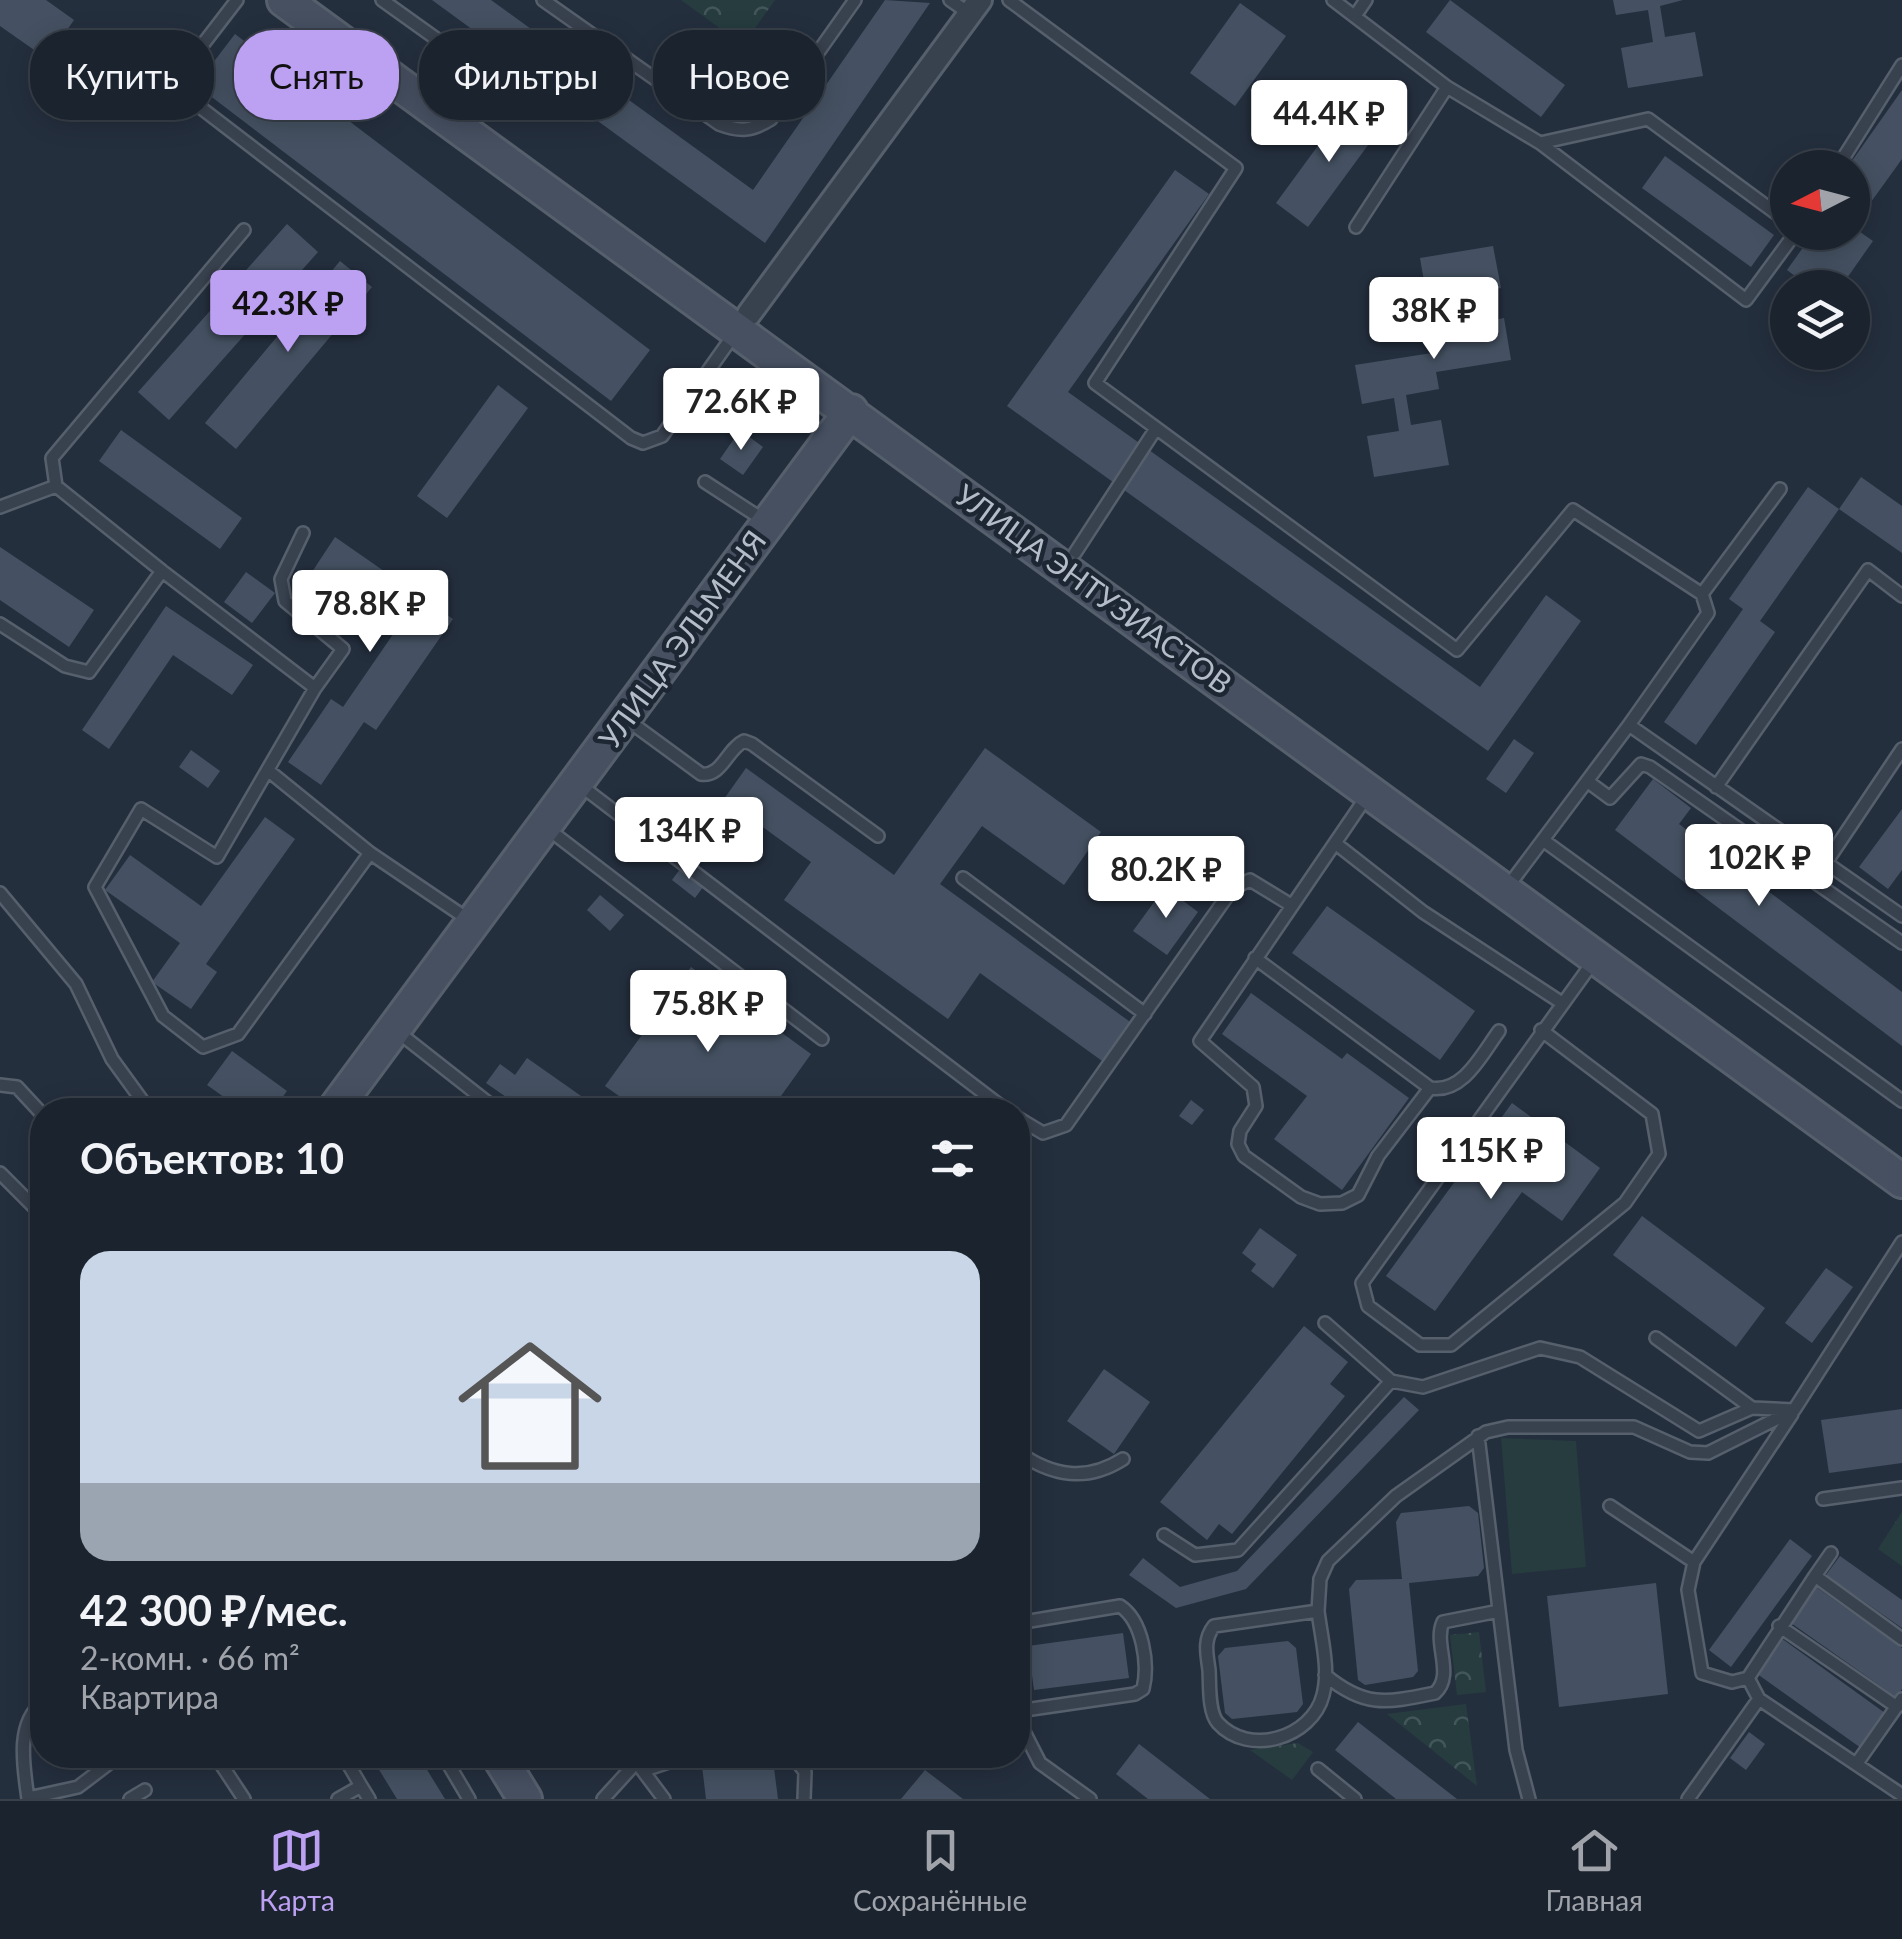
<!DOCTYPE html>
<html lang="ru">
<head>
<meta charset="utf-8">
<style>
	:root { --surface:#1b232e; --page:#282f3a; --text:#f1f3f6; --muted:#a0a4aa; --line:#39404a; --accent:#bca0f2 }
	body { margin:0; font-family:Lato,sans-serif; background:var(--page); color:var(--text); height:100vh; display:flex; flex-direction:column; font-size:38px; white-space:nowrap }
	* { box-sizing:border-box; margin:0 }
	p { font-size:32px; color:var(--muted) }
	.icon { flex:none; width:55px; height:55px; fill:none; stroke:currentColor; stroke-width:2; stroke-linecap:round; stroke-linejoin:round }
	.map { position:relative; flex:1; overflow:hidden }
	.details { position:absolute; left:30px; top:1098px; width:1000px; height:670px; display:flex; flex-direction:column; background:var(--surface); border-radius:40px; box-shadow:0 5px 25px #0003,0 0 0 2px var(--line) }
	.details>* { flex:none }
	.banner { position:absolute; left:30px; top:30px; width:1000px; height:90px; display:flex; gap:20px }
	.needle { width:65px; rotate:264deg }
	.buttons { position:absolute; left:1770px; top:150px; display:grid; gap:20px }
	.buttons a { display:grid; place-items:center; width:100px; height:100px; border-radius:50%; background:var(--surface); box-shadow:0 5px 25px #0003,0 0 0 2px var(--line); font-size:50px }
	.price { position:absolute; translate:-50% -85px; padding:0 22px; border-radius:10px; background:#fff; color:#222; font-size:32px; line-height:65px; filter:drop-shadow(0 2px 5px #0008) }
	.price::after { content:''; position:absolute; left:50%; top:60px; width:30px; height:22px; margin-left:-15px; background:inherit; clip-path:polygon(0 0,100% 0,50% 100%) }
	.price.selected { background:var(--accent); color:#111 }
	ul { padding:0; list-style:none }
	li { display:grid; align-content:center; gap:20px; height:530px; padding:0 50px }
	li span { display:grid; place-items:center; height:310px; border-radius:30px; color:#555 }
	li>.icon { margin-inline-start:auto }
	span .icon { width:180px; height:180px; fill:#fffc; stroke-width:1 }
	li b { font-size:42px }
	h2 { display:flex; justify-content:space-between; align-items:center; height:120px; padding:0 50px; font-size:42px }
	.chip { padding:0 35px; border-radius:40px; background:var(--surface); box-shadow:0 5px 25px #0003,0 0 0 2px var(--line); font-size:35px; line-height:90px }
	.chip.selected { background:var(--accent); color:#111 }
	.menu { display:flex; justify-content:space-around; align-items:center; height:140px; border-top:2px solid var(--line); background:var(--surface); font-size:28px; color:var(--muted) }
	.menu a { display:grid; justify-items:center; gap:5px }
	.menu .selected { color:var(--accent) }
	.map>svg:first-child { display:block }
</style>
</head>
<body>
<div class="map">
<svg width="1902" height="1799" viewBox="0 0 1902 1799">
	<defs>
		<pattern id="park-crowns" width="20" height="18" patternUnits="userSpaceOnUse" patternTransform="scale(2.5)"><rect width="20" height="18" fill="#263c3f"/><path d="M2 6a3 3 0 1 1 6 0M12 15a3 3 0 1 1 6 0" fill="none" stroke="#435659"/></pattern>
	</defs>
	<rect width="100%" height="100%" fill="#242f3e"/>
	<!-- park -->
	<path fill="url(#park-crowns)" d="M681 0H775L743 45Z
		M1902 1512V1566L1878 1549Z
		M1479 1632 1486 1692 1457 1695 1450 1635Z
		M1466 1704 1477 1786 1387 1714Z
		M1298 1743 1313 1752 1292 1780 1250 1750Z"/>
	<!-- pitch -->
	<path fill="#263c3f" d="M1501 1438 1576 1441 1586 1567 1512 1574Z"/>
	<!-- building -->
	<path fill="#455162" d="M0 0H46L74 20 47 59 0 26Z
		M432 0H491L753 190 885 0 930 3 765 243Z
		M1450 0 1565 85 1541 117 1426 32Z
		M1613 0H1683L1660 6 1665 37 1695 32 1703 76 1628 88 1621 48 1653 42 1648 10 1616 15Z
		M1240 3 1286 36 1235 106 1190 73Z
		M235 34 650 350 611 401 196 85Z
		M1902 90V159L1853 227 1873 241 1840 288H1811L1787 270 1814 232H1852V168H1847Z
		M1350 102 1382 126 1308 227 1276 203Z
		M1665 156 1774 235 1751 267 1642 188Z
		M1175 170 1209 194 1068 392 1480 687 1546 595 1581 621 1488 751 1007 406Z
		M287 224 318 252 169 420 138 392Z
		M1493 246 1501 288 1471 293 1476 323 1504 318 1511 360 1436 372 1439 389 1406 395 1411 425 1441 420 1449 465 1374 477 1367 436 1399 431 1394 398 1362 404 1355 365 1432 353 1428 331 1466 325 1460 294 1427 299 1420 258Z
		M340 261 372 287 236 449 205 423Z
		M498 385 528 408 447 518 417 496Z
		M121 430 242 518 220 549 99 461Z
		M740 430 763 447 743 475 720 459Z
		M1861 477 1902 506V553L1839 509 1760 621 1775 632 1696 745 1664 722 1743 609 1729 599 1808 487 1839 509Z
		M335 537 453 619 376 730 364 722 321 785 288 762 331 699 343 707 396 630 312 572Z
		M0 547 94 610 69 647 0 600Z
		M246 572 275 593 252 623 224 602Z
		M166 606 253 665 232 695 173 655 109 749 82 730Z
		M1514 739 1534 753 1506 793 1486 779Z
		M985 748 1101 832 1064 885 982 826 940 884 1133 1024 1105 1063 980 973 948 1019 784 900 811 862 724 799 746 768 894 875Z
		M191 750 220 771 208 788 179 767Z
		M1653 779 1691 808 1679 824 1902 992V1046L1615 830Z
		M1902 809V870L1888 889 1859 867Z
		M265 817 295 839 206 964 217 972 191 1009 152 982 180 943 105 890 130 855 201 906Z
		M683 865 706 883 695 898 672 880Z
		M1165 887 1198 912 1167 955 1133 931Z
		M600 895 624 915 610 931 587 910Z
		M1327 906 1475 1011 1440 1060 1292 953Z
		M691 967 811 1054 771 1110H667L647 1096 637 1109 605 1086Z
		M1251 993 1342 1059 1347 1053 1409 1098 1342 1190 1274 1139 1307 1096 1222 1034Z
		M232 1051 287 1091 273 1110H242L207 1085Z
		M527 1058 601 1110H496L506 1097 486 1083 500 1064 515 1075Z
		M1191 1100 1204 1110 1192 1125 1179 1116Z
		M1512 1103 1600 1168 1562 1221 1522 1192 1435 1311 1386 1276Z
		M1642 1216 1765 1308 1736 1347 1613 1255Z
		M1260 1228 1297 1255 1273 1288 1251 1271 1256 1264 1242 1253Z
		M1826 1268 1853 1287 1812 1343 1785 1323Z
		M1304 1326 1348 1362 1330 1384 1345 1396 1232 1534 1219 1524 1207 1540 1160 1502Z
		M1104 1369 1150 1402 1114 1454 1067 1421Z
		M1404 1397 1419 1410 1246 1589 1176 1608 1129 1575 1143 1558 1180 1587 1237 1571Z
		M1902 1409V1463L1829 1473 1821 1420Z
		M1469 1506 1478 1513 1484 1568 1478 1576 1409 1583 1418 1671 1413 1677 1365 1685 1358 1680 1349 1589 1356 1580 1402 1579 1396 1522 1401 1513Z
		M1790 1539 1812 1556 1731 1667 1709 1650Z
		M1840 1556 1902 1600V1628L1826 1575Z
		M1656 1583 1668 1694 1559 1707 1547 1596Z
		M1816 1587 1902 1648V1689L1896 1697 1791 1623Z
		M1123 1633 1129 1678 1034 1690 1028 1646Z
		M1781 1638 1885 1713 1861 1748 1756 1673Z
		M1288 1641 1296 1648 1303 1704 1297 1712 1232 1719 1225 1713 1218 1656 1225 1648Z
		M1358 1722 1457 1799H1396L1335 1750Z
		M1749 1732 1765 1744 1746 1770 1730 1758Z
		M1139 1744 1210 1799H1148L1116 1774Z
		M370 1755H418L445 1799H397Z
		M702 1766 774 1768 778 1799H706Z
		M925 1770 963 1799H901Z"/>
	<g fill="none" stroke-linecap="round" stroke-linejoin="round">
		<!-- lane casing -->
		<g stroke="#565f6c" stroke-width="16">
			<path id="lane" d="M237 0 187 65 183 83 192 101 631 438 643 443 662 436 735 333
				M382 0 484 73
				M543 0 719 124C740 132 752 131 771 119L855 0
				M950 0 970 14
				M1009 0 1236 168 1095 383 1457 650 1573 510 1702 594 1708 613 1629 725
				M1333 0 1447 87 1540 143 1746 300 1796 232
				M1355 16 1366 0
				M1540 143 1648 119 1788 222
				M1837 168 1902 65
				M1356 227 1447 87
				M705 482 765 521
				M0 507 56 486
				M303 533 281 579 285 601 343 649 315 688
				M1075 553 1155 430
				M162 571 315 688 217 857 141 809 95 887 163 1016 203 1047 238 1034 370 853
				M1702 594 1780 489
				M0 624 65 666 89 672 162 571 56 486 52 458 244 230
				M626 719 701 774C722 777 727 749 744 741L752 744 878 836
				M270 772 370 853 469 920
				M1587 781 1610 798 1641 764 1650 767 1902 943
				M580 785 1006 1110
				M1716 787 1868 570 1902 596
				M1367 796 1200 1041 1253 1087 1256 1106 1240 1131 1238 1144 1244 1156 1301 1197 1320 1204 1342 1203 1358 1195 1378 1156 1430 1088
				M548 829 822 1039
				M1543 840 1902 1101
				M1335 843 1423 912 1562 1003
				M1825 864 1902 749
				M1515 877 1629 725 1902 916
				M963 878 1145 1014
				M0 893 76 984 112 1059 149 1110
				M1255 958 1430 1088C1463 1094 1482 1054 1499 1031
				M1541 1030 1652 1114 1659 1154 1625 1203 1451 1345H1420L1368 1306 1362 1283 1593 962
				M398 1032 496 1109
				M0 1085 17 1087 42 1114
				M1018 1118 1043 1133 1066 1125 1233 888 1250 880 1291 905
				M0 1173 42 1215
				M1325 1323 1391 1381
				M1656 1338 1752 1408
				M1478 1436 1516 1750 1529 1799
				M1018 1452C1053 1477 1087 1482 1123 1459
				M1823 1499 1902 1488
				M1610 1506 1694 1562 1792 1414
				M1164 1535 1195 1555 1238 1550 1391 1381 1423 1387 1540 1348 1580 1357 1699 1431 1752 1408 1794 1410 1902 1242
				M1694 1562 1688 1590 1702 1673 1732 1682 1748 1678
				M1815 1576 1831 1553
				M1318 1611C1321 1637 1330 1669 1323 1695 1312 1738 1249 1757 1218 1723 1208 1712 1210 1684 1209 1670 1207 1654 1203 1640 1214 1626L1318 1611 1320 1579 1328 1561 1396 1496 1486 1432 1508 1427H1634L1690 1452 1708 1453 1794 1410
				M1018 1623 1120 1606C1143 1621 1149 1664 1143 1689L1135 1694 1018 1711
				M1779 1626 1897 1707
				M1325 1675C1365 1708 1386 1703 1435 1693 1455 1675 1433 1644 1443 1622L1499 1611
				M1759 1699 1748 1678 1815 1576 1902 1639
				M1018 1720 1040 1763 1090 1799
				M215 1755 244 1799
				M343 1755 361 1786
				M443 1755 469 1799
				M631 1755 664 1799
				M792 1755 805 1772 804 1799
				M1857 1763 1902 1699
				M1318 1769 1355 1799
				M645 1770 690 1755
				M28 1798 78 1787 120 1755
				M28 1799C24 1768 15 1725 42 1703
				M130 1799 145 1790
				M338 1799 361 1786 369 1799
				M603 1799 643 1755
				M1688 1799 1759 1699 1902 1795"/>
		</g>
		<!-- street casing -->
		<g stroke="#565f6c" stroke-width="28">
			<path id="street" d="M749 314 980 0"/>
		</g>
		<!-- secondary casing -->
		<g stroke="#565f6c" stroke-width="38">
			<path id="secondary" d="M284 0 1902 1181
				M334 1110 851 411
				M498 1755 525 1799"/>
		</g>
		<!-- lane -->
		<use href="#lane" stroke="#38414e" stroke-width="11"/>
		<!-- street -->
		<use href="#street" stroke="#38414e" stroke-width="22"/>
		<!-- secondary -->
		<use href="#secondary" stroke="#465061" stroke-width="32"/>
	</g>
	<g text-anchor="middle" stroke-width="9" stroke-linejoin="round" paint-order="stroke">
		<!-- street labels -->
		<g font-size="30" fill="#b4bcc9" stroke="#1d2633">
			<text transform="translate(1093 590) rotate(36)" y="10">УЛИЦА ЭНТУЗИАСТОВ</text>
			<text transform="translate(683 640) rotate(-54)" y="10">УЛИЦА ЭЛЬМЕНЯ</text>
		</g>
	</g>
</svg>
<div class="buttons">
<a><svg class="needle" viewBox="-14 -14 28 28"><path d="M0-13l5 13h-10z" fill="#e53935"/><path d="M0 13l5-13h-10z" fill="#a0a4aa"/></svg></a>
<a><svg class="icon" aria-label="layers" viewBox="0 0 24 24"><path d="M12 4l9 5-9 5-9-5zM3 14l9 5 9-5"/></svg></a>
</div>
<b class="price" style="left:1329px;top:165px">44.4K ₽</b>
<b class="price selected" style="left:288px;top:355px">42.3K ₽</b>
<b class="price" style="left:1434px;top:362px">38K ₽</b>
<b class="price" style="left:741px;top:453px">72.6K ₽</b>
<b class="price" style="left:370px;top:655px">78.8K ₽</b>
<b class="price" style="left:689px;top:882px">134K ₽</b>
<b class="price" style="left:1759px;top:909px">102K ₽</b>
<b class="price" style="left:1166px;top:921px">80.2K ₽</b>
<b class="price" style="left:708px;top:1055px">75.8K ₽</b>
<b class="price" style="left:1491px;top:1202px">115K ₽</b>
<div class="banner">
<a class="chip">Купить</a>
<a class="chip selected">Снять</a>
<a class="chip">Фильтры</a>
<a class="chip">Новое</a>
</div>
<section class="details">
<h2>Объектов: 10<svg class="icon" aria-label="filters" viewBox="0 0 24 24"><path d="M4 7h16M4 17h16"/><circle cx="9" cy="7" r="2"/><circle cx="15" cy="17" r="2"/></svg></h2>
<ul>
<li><span style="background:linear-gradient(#c9d6e8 75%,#9aa5b1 0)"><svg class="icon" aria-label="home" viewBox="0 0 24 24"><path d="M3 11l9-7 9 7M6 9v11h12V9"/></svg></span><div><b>42 300 ₽/мес.</b><p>2-комн. · 66 m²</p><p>Квартира</p></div></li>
</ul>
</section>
</div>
<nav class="menu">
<a class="selected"><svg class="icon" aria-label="map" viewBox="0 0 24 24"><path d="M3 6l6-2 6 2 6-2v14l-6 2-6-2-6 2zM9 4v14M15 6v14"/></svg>Карта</a>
<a><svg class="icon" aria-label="saved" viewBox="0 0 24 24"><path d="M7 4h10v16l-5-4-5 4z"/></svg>Сохранённые</a>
<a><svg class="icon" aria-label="home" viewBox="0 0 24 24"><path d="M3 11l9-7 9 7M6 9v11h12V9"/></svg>Главная</a>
</nav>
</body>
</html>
